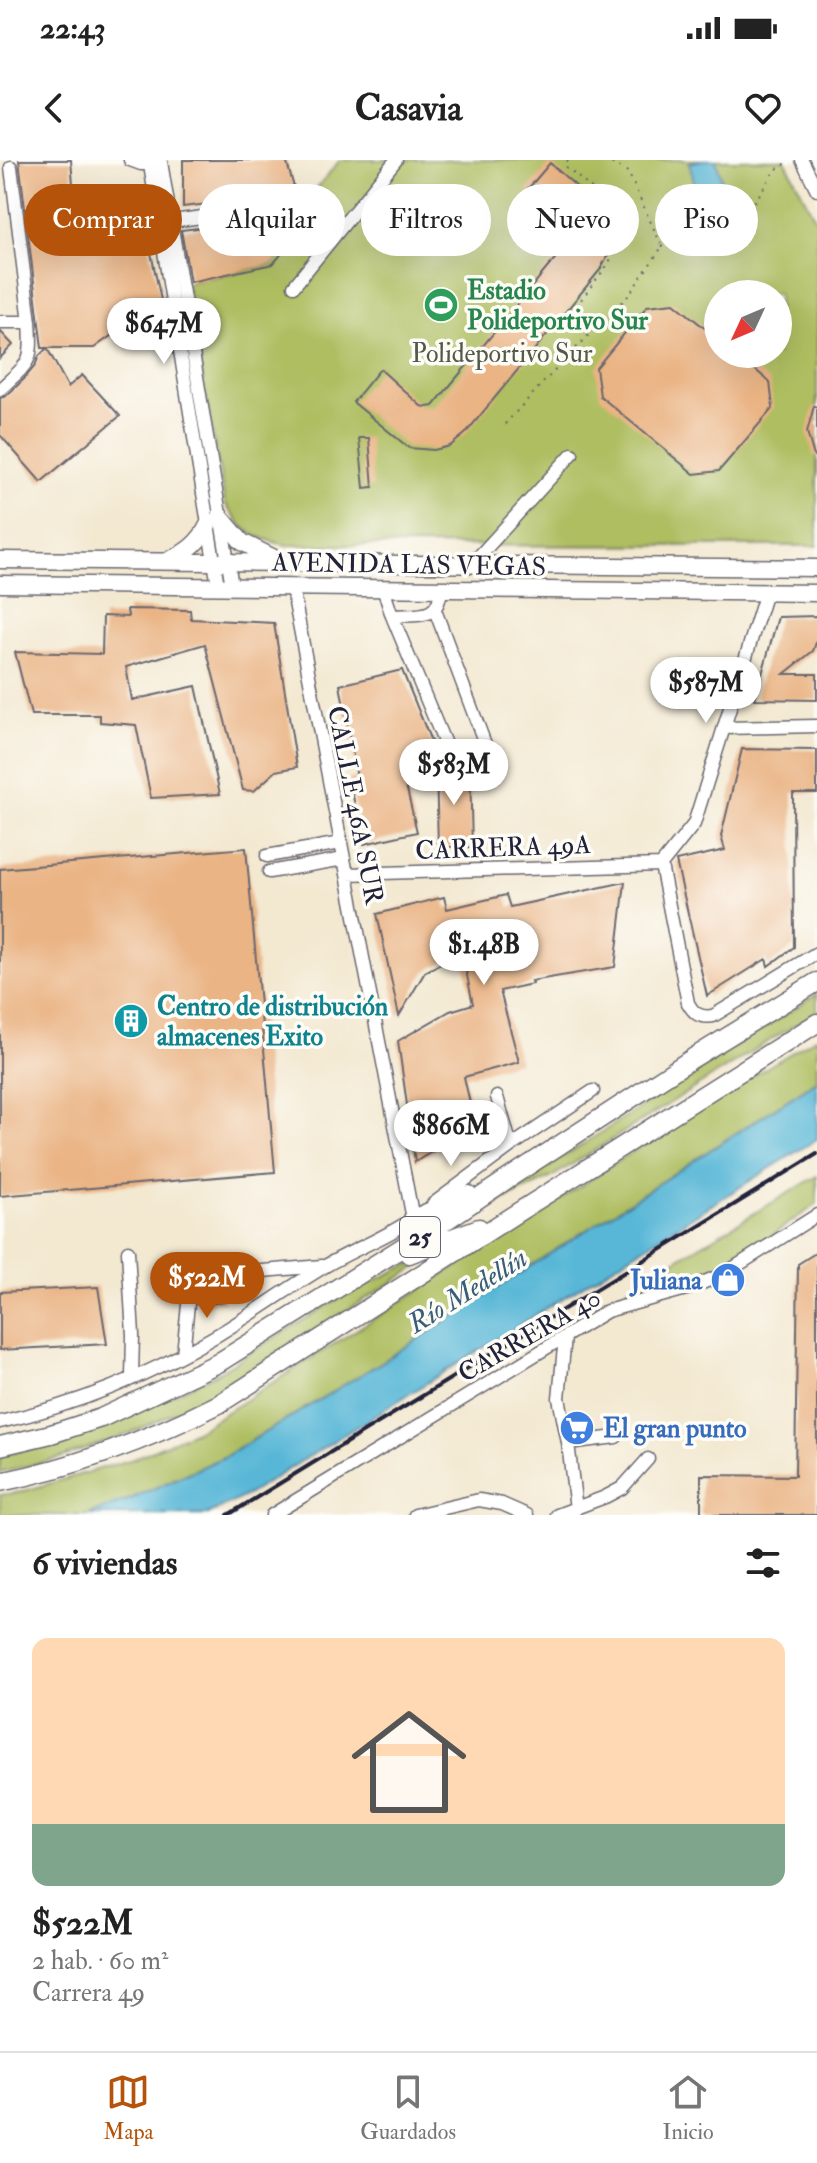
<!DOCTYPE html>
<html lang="es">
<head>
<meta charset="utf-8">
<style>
	:root { --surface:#fff; --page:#f2f2f2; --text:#222; --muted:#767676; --line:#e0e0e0; --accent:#b45309 }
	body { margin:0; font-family:"IM FELL Double Pica",serif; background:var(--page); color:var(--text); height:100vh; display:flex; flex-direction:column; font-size:30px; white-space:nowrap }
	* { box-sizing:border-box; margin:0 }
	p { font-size:26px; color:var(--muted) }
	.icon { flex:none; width:44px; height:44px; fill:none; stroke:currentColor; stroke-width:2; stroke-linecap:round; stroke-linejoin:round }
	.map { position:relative; height:1355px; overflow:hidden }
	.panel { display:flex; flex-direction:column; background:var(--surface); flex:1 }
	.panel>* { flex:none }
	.hud { position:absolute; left:24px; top:24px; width:770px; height:72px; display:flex; gap:16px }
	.needle { width:52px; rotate:226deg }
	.controls { position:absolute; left:704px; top:120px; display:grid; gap:16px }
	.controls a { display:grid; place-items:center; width:88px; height:88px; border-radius:50%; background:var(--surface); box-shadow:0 8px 32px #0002; font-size:40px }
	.price { position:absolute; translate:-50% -68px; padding:0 18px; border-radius:28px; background:#fff; color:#222; font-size:26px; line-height:52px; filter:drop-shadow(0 2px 4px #0008) }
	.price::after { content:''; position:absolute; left:50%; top:48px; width:24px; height:18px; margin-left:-12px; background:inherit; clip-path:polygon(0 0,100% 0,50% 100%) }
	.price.selected { background:var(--accent); color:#fff }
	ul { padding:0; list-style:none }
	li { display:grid; align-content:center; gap:16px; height:424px; padding:0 32px }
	li span { display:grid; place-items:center; height:248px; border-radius:16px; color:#555 }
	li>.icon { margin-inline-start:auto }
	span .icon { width:144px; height:144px; fill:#fffc; stroke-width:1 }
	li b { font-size:34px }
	h2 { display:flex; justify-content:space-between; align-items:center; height:96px; padding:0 32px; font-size:34px }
	.pill { padding:0 28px; border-radius:36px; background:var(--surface); box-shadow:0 8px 32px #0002; font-size:28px; line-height:72px }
	.pill.selected { background:var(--accent); color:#fff }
	.status { display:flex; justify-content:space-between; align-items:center; height:56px; padding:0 40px; background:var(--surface); direction:ltr }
	.status svg { height:22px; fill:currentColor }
	header { display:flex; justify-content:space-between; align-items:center; height:104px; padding:0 32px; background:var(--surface); font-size:36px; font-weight:800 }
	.tab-bar { display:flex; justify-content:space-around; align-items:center; height:112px; border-top:2px solid var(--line); background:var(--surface); font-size:22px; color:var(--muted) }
	.tab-bar a { display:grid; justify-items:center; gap:4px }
	.tab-bar .selected { color:var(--accent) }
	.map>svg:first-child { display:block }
</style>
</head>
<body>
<div class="status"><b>22:43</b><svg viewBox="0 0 49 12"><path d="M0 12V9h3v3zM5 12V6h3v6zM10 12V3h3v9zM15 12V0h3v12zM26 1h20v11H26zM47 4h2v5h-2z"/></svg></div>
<header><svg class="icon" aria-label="back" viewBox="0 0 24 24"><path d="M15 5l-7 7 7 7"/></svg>Casavia<svg class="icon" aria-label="heart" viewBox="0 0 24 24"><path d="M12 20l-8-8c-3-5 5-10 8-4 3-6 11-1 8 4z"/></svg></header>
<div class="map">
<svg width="817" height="1355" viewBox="0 0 817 1355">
	<rect width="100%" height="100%" fill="#fdfcf7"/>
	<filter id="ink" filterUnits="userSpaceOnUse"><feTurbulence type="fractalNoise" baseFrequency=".0125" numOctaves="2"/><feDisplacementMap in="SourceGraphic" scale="16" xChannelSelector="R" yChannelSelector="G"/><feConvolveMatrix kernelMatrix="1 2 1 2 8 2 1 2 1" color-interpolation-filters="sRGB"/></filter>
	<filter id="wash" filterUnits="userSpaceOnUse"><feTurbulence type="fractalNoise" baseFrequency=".006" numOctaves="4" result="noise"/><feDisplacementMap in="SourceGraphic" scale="32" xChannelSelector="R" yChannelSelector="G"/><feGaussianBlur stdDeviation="1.8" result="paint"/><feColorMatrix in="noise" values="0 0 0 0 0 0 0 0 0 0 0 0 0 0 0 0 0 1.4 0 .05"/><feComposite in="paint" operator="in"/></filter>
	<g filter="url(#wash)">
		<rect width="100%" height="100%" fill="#f3e8d0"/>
		<!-- green -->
		<path fill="#aebe61" stroke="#68704e" stroke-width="2" fill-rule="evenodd" d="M340 0H785L817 62V386L286 385C256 379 240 370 225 343L186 123 273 104 311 59 312 34ZM718 134H778V194H718Z
			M817 834V851L550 1018 471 1056Z
			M817 877V921L382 1202 226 1296 133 1338 88 1355H0V1335L21 1332 133 1299 198 1270 478 1093 689 955Z
			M817 1016V1044L725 1108 684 1123 607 1141Z
			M455 1083 208 1237 130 1273 63 1297 0 1313V1295L41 1287 127 1257 217 1213 348 1133Z"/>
		<!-- water -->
		<path fill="#58b7d7" stroke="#3d6c89" stroke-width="2" d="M702 0H716L728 43 702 50 689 3Z
			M817 921V979L249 1334 208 1355H88L133 1338 226 1296 382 1202Z"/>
		<g id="blocks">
			<!-- building -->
			<path fill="#eab484" d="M19 0H71L77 72H87L89 77 96 80 147 74 161 140 94 188H47L68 227 82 215 120 256 41 322 0 275V238L6 236 24 219 35 206 39 196 47 188H42Z
				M183 0H286L296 34 183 47Z
				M550 3 597 45 607 58 613 75 610 91 600 110 465 274 450 286 434 290 409 288 353 242 380 209 421 246 427 247 433 246 463 210 577 72 527 30Z
				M296 56 300 72 273 104 190 122 181 70Z
				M674 143 718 179V194H736L770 222 773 248 719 311 694 314 600 236 596 208 647 146Z
				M0 171 13 185 0 198Z
				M814 246 817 247V296H814L807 272Z
				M359 278H369L373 327 364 328Z
				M127 449 190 450 191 459 274 463 297 607 276 611 254 631 243 630 205 484 126 507 132 540 196 526 220 634 151 638 136 565 100 562V555H31L15 492 102 494 103 456 128 457Z
				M817 456V480L813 491 784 514H817V540L755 539 778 457Z
				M402 510 437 596 401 604 417 672 364 684 349 619 357 618 340 525Z
				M742 589 817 590V633H793L794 787 768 806 766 799 707 836 676 701 725 690 721 676Z
				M436 606H445L451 610 470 607 472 687H438Z
				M246 688 275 1012 0 1036V709Z
				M625 722 615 807 531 821 532 824 500 831 519 902 464 917 475 965 415 1002 398 881 450 851 473 844 462 792 425 812 399 856 377 754 444 737 447 749 506 735 510 747Z
				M817 1092V1355H701V1315L795 1316 798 1104Z
				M98 1127 107 1184 0 1190V1132Z
				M223 1129 224 1142 197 1144 195 1139 199 1131Z"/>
		</g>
	</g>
	<g filter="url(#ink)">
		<use href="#blocks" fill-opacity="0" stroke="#6b676f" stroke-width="2"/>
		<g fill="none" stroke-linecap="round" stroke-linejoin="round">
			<!-- minor casing -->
			<g stroke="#6b676f" stroke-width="15">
				<path id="minor" d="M130 0 141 4H154
					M802 0 817 30
					M161 2 232 426
					M150 5 218 426
					M96 71 301 44 337 71
					M294 126 396 0
					M0 162H30L11 7
					M0 229C30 202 33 203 30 162
					M472 404 572 294
					M292 427 413 1059
					M383 428 392 456
					M435 450 488 592 452 601 392 456C419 454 439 461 441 428
					M724 568 817 566
					M267 696 341 683
					M661 705 694 664 766 432
					M661 705 688 843C694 854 700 858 713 856L817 793
					M269 712 344 699
					M347 714 661 705
					M497 937 511 986
					M433 1044 511 986 593 931
					M128 1091 133 1175 132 1217
					M190 1132 193 1117 322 1106
					M565 1177 559 1238 568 1283 576 1349
					M183 1194 188 1144
					M0 1262C76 1245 152 1214 219 1174 254 1153 287 1129 322 1108 353 1089 389 1077 418 1055
					M568 1283 616 1277
					M272 1355 607 1151 690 1128 724 1114 817 1055
					M415 1355 479 1340 502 1344 527 1355
					M557 1355 605 1337 622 1328 648 1299"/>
			</g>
			<!-- major casing -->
			<g stroke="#6b676f" stroke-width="19">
				<path id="major" d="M220 356 242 382 274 398
					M0 400 817 408
					M169 400C186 393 200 382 208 365
					M0 424 817 433"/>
			</g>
			<!-- highway casing -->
			<g stroke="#6b676f" stroke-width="21">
				<path id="highway" d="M413 1059 469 1035
					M409 1094 479 1068
					M0 1286 51 1274 101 1258 218 1203 451 1057 509 1018 693 898 817 822
					M0 1322C76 1307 150 1279 219 1244L512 1056 817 863"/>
			</g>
			<!-- path -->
			<path stroke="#6b676f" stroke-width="2" stroke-dasharray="2 6" stroke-linecap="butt" d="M568 0 565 6 607 42 620 59 624 77 606 107 577 145
				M662 87 680 75 739 54 754 43 775 10 789 2
				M505 264 567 197 628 136 662 87 628 12 605 0"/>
			<!-- minor -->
			<use href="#minor" stroke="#fff" stroke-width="12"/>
			<!-- major -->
			<use href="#major" stroke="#fff" stroke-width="16"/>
			<!-- highway -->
			<use href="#highway" stroke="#fff" stroke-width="18"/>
			<!-- rail -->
			<path stroke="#22223b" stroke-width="4" d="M228 1355 817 994"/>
		</g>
	</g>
	<!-- icons -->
	<defs>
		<g id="stadium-disc" transform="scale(1.8)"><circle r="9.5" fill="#2e9e5b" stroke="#fdfcf7"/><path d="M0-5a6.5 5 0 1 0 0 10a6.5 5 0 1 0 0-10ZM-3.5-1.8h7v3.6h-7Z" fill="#fff"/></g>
		<g id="building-disc" transform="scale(1.8)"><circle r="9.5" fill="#0f9aa8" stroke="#fdfcf7"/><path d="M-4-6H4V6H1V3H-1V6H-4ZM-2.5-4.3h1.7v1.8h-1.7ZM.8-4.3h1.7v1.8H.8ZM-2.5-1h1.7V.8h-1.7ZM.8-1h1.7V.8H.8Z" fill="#fff"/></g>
		<g id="shop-disc" transform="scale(1.8)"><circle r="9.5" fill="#3f7fe0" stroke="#fdfcf7"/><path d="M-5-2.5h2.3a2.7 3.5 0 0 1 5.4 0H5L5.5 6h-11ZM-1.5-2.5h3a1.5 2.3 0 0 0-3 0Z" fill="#fff"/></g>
		<g id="supermarket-disc" transform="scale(1.8)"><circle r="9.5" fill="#3f7fe0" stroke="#fdfcf7"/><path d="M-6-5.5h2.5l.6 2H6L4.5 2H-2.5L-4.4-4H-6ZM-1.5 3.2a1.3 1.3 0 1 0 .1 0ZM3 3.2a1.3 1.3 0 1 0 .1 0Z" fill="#fff"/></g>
	</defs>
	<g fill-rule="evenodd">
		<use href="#stadium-disc" x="441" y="145"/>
		<use href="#building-disc" x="131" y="861"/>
		<use href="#shop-disc" x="728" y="1120"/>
		<use href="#supermarket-disc" x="577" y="1268"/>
	</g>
	<g text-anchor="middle" stroke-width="7" stroke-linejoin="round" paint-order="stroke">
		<!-- shield labels -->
		<rect fill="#fdfcf7" stroke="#646373" stroke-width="2" x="400" y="1057" width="40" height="40" rx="6"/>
		<g font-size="24" font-weight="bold" fill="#22223b">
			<text x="420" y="1085">25</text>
		</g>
		<!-- leisure labels -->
		<g font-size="26" font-weight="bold" fill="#27864d" stroke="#fdfcf7" text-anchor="start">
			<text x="467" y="139">Estadio<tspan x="467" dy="30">Polideportivo Sur</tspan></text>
		</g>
		<!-- park labels -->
		<g font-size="26" fill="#535948" stroke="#fdfcf7">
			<text x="502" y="202">Polideportivo Sur</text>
		</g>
		<!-- street labels -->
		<g font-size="26" fill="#22223b" stroke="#fdfcf7">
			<text transform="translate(409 404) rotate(1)" y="9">AVENIDA LAS VEGAS</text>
			<text transform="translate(356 645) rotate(79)" y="9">CALLE 46A SUR</text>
			<text transform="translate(503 687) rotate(-2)" y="9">CARRERA 49A</text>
			<text transform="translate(529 1175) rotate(-30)" y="9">CARRERA 40</text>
		</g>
		<!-- culture labels -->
		<g font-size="26" font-weight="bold" fill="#0d838f" stroke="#fdfcf7" text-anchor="start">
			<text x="157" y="855">Centro de distribución<tspan x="157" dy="30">almacenes Exito</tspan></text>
		</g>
		<!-- shop labels -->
		<g font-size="26" font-weight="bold" fill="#366cbe" stroke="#fdfcf7" text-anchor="end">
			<text x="702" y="1129">Juliana</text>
			<text x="603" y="1277" text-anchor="start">El gran punto</text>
		</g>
		<!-- water labels -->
		<g font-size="28" font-style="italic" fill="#385e79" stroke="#fdfcf7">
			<text transform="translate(467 1130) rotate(-32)" y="10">Río Medellín</text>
		</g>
	</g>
</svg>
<div class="controls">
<a><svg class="needle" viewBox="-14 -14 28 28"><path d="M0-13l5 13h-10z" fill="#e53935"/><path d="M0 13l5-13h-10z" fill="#767676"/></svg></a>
</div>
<b class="price" style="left:164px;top:206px">$647M</b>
<b class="price" style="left:706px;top:565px">$587M</b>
<b class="price" style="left:454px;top:647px">$583M</b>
<b class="price" style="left:484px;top:827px">$1.48B</b>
<b class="price" style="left:451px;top:1008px">$866M</b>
<b class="price selected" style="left:207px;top:1160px">$522M</b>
<div class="hud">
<a class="pill selected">Comprar</a>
<a class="pill">Alquilar</a>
<a class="pill">Filtros</a>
<a class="pill">Nuevo</a>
<a class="pill">Piso</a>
</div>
</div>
<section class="panel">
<h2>6 viviendas<svg class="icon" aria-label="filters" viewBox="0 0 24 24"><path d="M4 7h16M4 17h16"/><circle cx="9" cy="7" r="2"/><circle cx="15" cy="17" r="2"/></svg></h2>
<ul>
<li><span style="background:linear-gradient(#ffd9b3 75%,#7fa58c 0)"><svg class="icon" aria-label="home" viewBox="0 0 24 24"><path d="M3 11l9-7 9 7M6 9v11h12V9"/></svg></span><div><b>$522M</b><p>2 hab. · 60 m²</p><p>Carrera 49</p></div></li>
</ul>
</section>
<nav class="tab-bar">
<a class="selected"><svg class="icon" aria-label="map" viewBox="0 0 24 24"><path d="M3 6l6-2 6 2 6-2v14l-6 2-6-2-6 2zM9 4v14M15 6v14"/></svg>Mapa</a>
<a><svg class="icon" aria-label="saved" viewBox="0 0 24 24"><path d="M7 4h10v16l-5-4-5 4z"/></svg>Guardados</a>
<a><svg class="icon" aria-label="home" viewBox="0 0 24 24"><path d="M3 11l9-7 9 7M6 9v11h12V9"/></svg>Inicio</a>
</nav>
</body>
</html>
